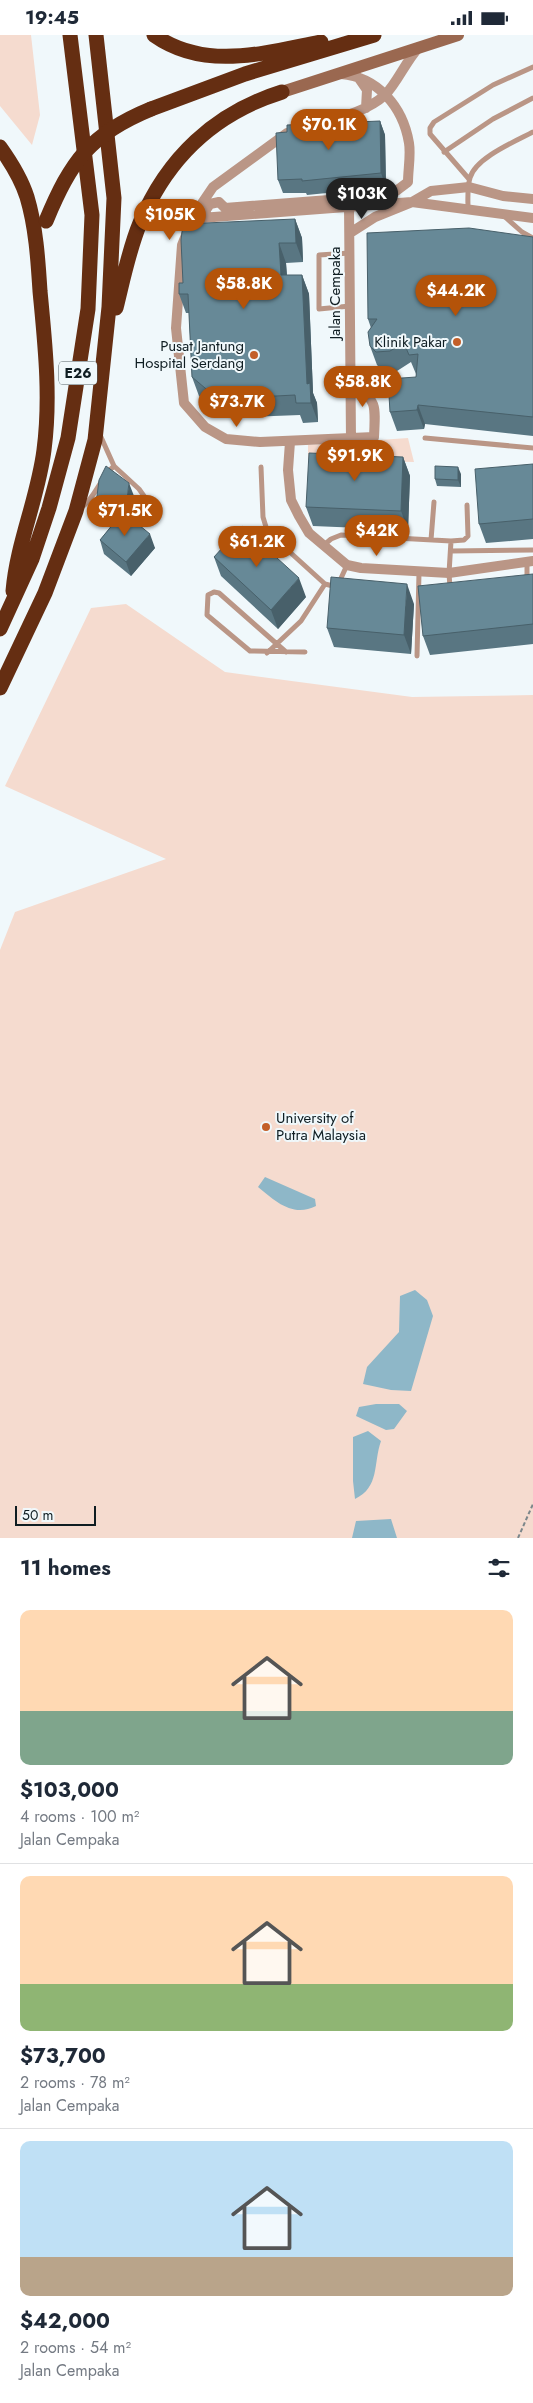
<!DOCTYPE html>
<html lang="en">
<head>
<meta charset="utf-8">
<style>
	:root { --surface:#fff; --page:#f6f6f7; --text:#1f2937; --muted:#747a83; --line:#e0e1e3; --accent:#b45309 }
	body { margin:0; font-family:Jost,sans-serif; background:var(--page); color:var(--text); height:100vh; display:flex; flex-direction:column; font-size:19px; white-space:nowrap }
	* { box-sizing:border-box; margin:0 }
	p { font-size:16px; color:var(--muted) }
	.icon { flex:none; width:28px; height:28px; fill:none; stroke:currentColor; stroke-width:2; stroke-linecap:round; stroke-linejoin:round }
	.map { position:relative; height:1503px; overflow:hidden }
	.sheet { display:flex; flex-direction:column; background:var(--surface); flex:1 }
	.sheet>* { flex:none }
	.scale { position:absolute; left:15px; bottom:12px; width:81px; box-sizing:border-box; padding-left:5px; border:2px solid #0f1d22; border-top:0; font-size:14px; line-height:18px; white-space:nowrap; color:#0f1d22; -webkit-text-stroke:4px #f0f8fb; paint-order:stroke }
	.price { position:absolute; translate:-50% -42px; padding:0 11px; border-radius:18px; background:var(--accent); color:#fff; font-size:16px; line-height:32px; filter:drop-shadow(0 1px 2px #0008) }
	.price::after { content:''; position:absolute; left:50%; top:30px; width:15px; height:11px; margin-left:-8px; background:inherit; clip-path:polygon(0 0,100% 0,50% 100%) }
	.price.selected { background:#222; color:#fff }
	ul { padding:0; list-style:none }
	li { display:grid; align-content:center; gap:10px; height:265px; padding:0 20px }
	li+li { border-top:1px solid var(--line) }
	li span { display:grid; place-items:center; height:155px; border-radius:10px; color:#555 }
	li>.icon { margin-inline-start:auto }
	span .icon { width:90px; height:90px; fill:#fffc; stroke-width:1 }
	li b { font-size:21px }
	h2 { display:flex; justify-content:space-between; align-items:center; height:60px; padding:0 20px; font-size:21px }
	.status { display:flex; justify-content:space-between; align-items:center; height:35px; padding:0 25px; background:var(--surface); direction:ltr }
	.status svg { height:14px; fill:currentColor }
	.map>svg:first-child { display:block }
</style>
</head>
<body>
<div class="status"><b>19:45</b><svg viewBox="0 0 49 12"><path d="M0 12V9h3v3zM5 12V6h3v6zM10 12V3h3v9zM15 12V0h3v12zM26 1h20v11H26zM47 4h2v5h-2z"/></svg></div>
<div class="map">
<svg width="533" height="1503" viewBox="0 0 533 1503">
	<rect width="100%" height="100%" fill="#f0f8fb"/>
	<!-- green -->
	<path fill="#f5dbcf" d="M0 0H31L40 80 32 110 0 71Z
		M408 403 414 427 308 425V410Z
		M126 569 225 637 412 662 533 660V1503H0V915L15 877 166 824 5 751 91 573Z"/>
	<!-- water -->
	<path fill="#8eb7c8" d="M265 1142 315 1164 316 1171C293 1183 275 1166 258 1152Z
		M415 1255 427 1265 433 1281 411 1356 391 1355 363 1349 367 1332 399 1297 400 1261Z
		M376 1369H399L407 1376 394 1394 386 1395 356 1381 359 1372Z
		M368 1396 381 1406C373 1429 380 1452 355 1464L353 1446V1402Z
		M391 1484 397 1503H352L356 1486Z"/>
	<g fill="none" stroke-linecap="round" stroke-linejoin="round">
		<!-- path -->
		<path stroke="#7b868a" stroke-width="2" stroke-dasharray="4 2.5" stroke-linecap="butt" d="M518 1503 533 1469"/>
		<!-- lane -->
		<path stroke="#ba9686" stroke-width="5" d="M444 117 493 84 533 63
			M469 144 430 99V93L434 87 493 50 533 32
			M468 174C468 164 467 152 470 143 475 123 516 106 533 97
			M504 181 522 197 533 203
			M350 271 319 274V220L350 218
			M101 402 114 431 139 454 154 475
			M425 403 533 413
			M261 432 263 482 266 492 271 500 325 549 337 552 347 530
			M81 473C96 462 100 443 114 431
			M431 505 434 467
			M451 506 464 505 468 501 467 470
			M324 510 331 504 341 500 451 506 449 538 450 553
			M451 516 533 515
			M527 527V544
			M286 617 219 558 214 557 208 560 207 580 250 616 305 617
			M267 618 301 586 325 549
			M417 621 419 538"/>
		<!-- street -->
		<path stroke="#ba9686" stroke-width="10" d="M358 42 367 55 366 73
			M306 92C332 84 364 79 385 60 397 48 406 26 419 12
			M287 98 213 152 194 180 182 210 176 293 184 368 205 392 226 404 260 407 374 402C376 364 376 368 349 343
			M349 171 351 404
			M208 182 205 176 210 169 219 167 225 173 381 161 396 156 408 147C408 135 411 120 409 108 403 72 378 42 341 39
			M201 183 412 167 533 183
			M350 198 375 182 412 167 431 156 469 152 503 161 533 164
			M290 407 288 435 291 465 299 481 309 498 347 530 361 533 449 538 533 526"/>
		<!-- secondary -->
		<path stroke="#9a6850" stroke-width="12" d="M282 57 458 0"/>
		<!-- highway -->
		<path stroke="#652e12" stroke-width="15" d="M154 0C205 36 264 18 321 7
			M151 74 245 39 374 0
			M0 112C10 126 22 146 27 162 36 192 38 225 40 256 45 309 51 362 44 415 38 463 17 508 13 556
			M116 273C123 245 129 214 140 188 167 123 215 78 282 57
			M0 594 32 524 49 473 68 403 88 274 92 180 70 0
			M0 653 45 558 76 476 95 405 109 272 114 163 96 0"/>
		<!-- highway-bridge -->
		<path stroke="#652e12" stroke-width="15" d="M46 186C71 126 90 99 151 74"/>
	</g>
	<!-- wall -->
	<path fill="#597682" d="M380 86 385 100 386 152 307 160 306 158H283L278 145 287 97Z
		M295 184 302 203 303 227 286 228 287 240H302L309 259 313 358 317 368 318 387 303 388 300 380 225 383 199 361 192 342 189 278H186L179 259 183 248Z
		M533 202V401L425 389 424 394 397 396 390 377 416 342V339L411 327 397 336H383L377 330 370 311 371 293 368 284Z
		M403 422 410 441 408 495 313 491 306 472Z
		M533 429V504L486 508 479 489Z
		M461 439V452L437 451 435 444Z
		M134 461 131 484 155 513 131 541 104 519 100 505 117 484 101 483 96 469Z
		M214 522 306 562 278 594 221 541Z
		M533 539V609L430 620 423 601Z
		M414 569 411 619 334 612 327 593Z"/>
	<!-- shaded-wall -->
	<path fill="#48606a" d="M380 86 385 100 386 152 381 138Z
		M295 184 302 203 303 227 296 208Z
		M279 208 286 228 288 260 281 240Z
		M302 240 309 259 313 358 317 368 318 387 311 368 307 349Z
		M418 370 425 389 424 394 417 375Z
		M403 422 410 441 408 495 401 476Z
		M458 432 461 439V452L458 445Z
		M129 448 134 461 131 486 126 472Z
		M150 499 155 513 131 541 126 527Z
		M299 543 306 562 278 594 271 575Z
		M407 549 414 569 411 619 404 600Z"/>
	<!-- building -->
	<path fill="#678997" stroke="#48606a" d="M380 86 381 138 302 146V144L278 145 276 98 287 97V90Z
		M295 184 296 208H279L281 240H302L307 349 310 348 311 368H296L295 360 218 364 192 342 188 259H179V248H183L181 205 183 189Z
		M469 193 533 202V382L418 370 417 375 390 377 388 344 416 342 418 319 409 320 404 308 390 316 376 317 370 311 368 297 377 284H368L367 198Z
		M309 418 403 422 401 476 306 472Z
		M533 429V484L479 489 475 434Z
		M106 431 129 448 126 472 96 469 99 445Z
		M435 431 458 432V445L435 444Z
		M123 477 150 499 126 527 100 505Z
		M242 491 299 543 271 575 214 522Z
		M533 539V589L423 601 418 551Z
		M331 542 407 549 404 600 327 593Z"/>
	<!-- markers -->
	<g fill="#c35f29" stroke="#f0f8fb" stroke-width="2">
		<circle cx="457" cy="307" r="5"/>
		<circle cx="254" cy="320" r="5"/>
		<circle cx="266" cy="1092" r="5"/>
	</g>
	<g text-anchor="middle" stroke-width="4" stroke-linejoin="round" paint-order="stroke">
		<!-- shield labels -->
		<rect fill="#f0f8fb" stroke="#525f63" stroke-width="1" x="59" y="326.5" width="38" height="23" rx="4"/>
		<g font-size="14" font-weight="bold" fill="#0f1d22">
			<text x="78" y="343">E26</text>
		</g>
		<!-- street labels -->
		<g font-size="15" fill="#0f1d22" stroke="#f0f8fb">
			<text transform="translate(335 258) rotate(-90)" y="5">Jalan Cempaka</text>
		</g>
		<!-- poi labels -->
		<g font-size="15" fill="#0f1d22" stroke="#f0f8fb" text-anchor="end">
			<text x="447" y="312">Klinik Pakar</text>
			<text x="244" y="316">Pusat Jantung<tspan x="244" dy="17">Hospital Serdang</tspan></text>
			<text x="276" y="1088" text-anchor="start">University of<tspan x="276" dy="17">Putra Malaysia</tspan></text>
		</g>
	</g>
</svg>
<div class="scale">50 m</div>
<b class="price" style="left:329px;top:116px">$70.1K</b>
<b class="price selected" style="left:362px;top:185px">$103K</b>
<b class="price" style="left:170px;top:206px">$105K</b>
<b class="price" style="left:244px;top:275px">$58.8K</b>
<b class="price" style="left:456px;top:282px">$44.2K</b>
<b class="price" style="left:363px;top:373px">$58.8K</b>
<b class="price" style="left:237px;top:393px">$73.7K</b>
<b class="price" style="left:355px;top:447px">$91.9K</b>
<b class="price" style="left:125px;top:502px">$71.5K</b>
<b class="price" style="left:377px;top:522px">$42K</b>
<b class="price" style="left:257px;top:533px">$61.2K</b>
</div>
<section class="sheet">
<h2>11 homes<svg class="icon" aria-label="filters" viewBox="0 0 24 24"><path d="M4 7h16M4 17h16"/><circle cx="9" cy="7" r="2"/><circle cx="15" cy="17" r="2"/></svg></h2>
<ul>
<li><span style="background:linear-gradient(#ffd9b3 65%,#7fa58c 0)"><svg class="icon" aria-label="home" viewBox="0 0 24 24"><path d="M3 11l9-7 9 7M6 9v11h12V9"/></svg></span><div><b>$103,000</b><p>4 rooms · 100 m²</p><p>Jalan Cempaka</p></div></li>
<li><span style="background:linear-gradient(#ffd9b3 70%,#8fb573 0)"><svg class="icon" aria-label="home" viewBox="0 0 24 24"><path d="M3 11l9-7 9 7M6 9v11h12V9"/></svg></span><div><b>$73,700</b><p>2 rooms · 78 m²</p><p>Jalan Cempaka</p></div></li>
<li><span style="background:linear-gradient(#bfe0f5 75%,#b9a48a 0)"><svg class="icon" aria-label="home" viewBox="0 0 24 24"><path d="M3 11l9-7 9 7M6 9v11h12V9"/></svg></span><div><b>$42,000</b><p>2 rooms · 54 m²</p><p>Jalan Cempaka</p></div></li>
</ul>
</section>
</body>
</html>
